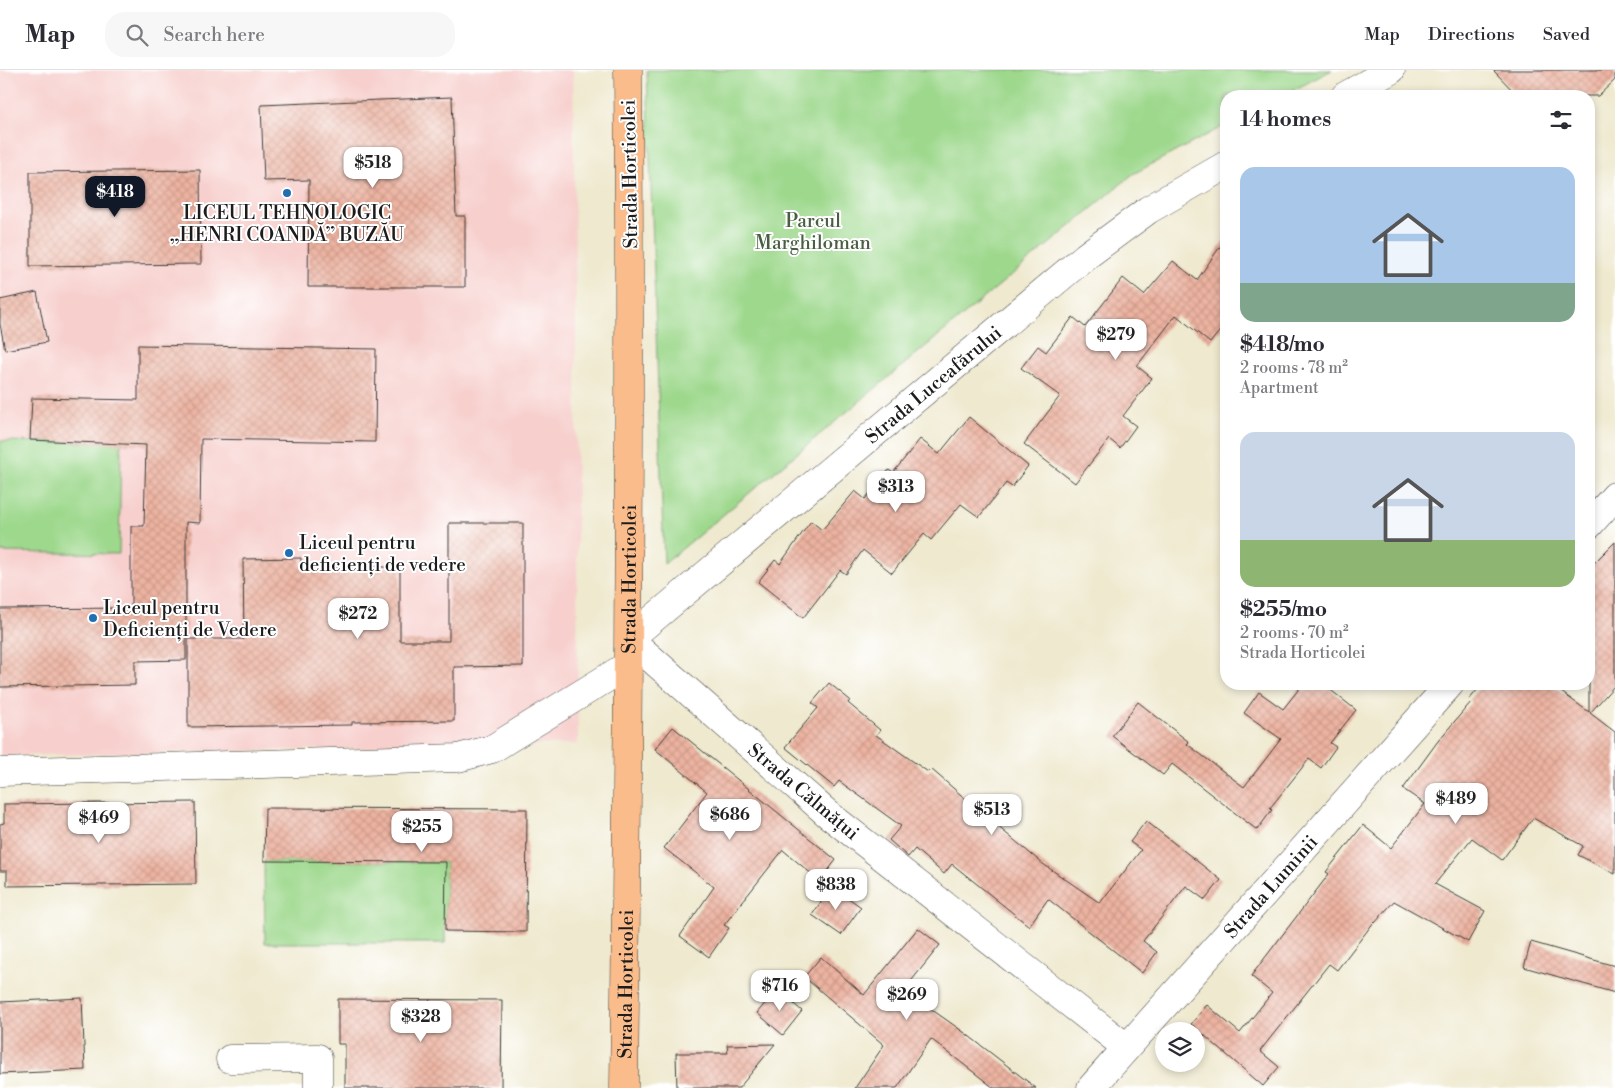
<!DOCTYPE html>
<html lang="en">
<head>
<meta charset="utf-8">
<style>
	:root { --surface:#fff; --page:#f7f7f7; --text:#2b2b33; --muted:#7c7c81; --line:#e1e1e2; --accent:#111827 }
	body { margin:0; font-family:"Libre Bodoni",serif; background:var(--page); color:var(--text); height:100vh; display:flex; flex-direction:column; font-size:19px; white-space:nowrap }
	* { box-sizing:border-box; margin:0 }
	p { font-size:16px; color:var(--muted) }
	.icon { flex:none; width:28px; height:28px; fill:none; stroke:currentColor; stroke-width:2; stroke-linecap:round; stroke-linejoin:round }
	.map { position:relative; flex:1; overflow:hidden }
	.drawer { position:absolute; left:1220px; top:20px; width:375px; height:600px; display:flex; flex-direction:column; background:var(--surface); border-radius:20px; box-shadow:0 2px 8px #0003 }
	.drawer>* { flex:none }
	.buttons { position:absolute; left:1155px; top:952px; display:grid; gap:10px }
	.buttons a { display:grid; place-items:center; width:50px; height:50px; border-radius:50%; background:var(--surface); box-shadow:0 2px 8px #0003; font-size:25px }
	.price { position:absolute; translate:-50% -42px; padding:0 11px; border-radius:10px; background:#fff; color:#222; font-size:16px; line-height:32px; filter:drop-shadow(0 1px 2px #0008) }
	.price::after { content:''; position:absolute; left:50%; top:30px; width:15px; height:11px; margin-left:-8px; background:inherit; clip-path:polygon(0 0,100% 0,50% 100%) }
	.price.current { background:var(--accent); color:#fff }
	ul { padding:0; list-style:none }
	li { display:grid; align-content:center; gap:10px; height:265px; padding:0 20px }
	li span { display:grid; place-items:center; height:155px; border-radius:15px; color:#555 }
	li>.icon { margin-inline-start:auto }
	span .icon { width:90px; height:90px; fill:#fffc; stroke-width:1 }
	li b { font-size:21px }
	h2 { display:flex; justify-content:space-between; align-items:center; height:60px; padding:0 20px; font-size:21px }
	header { display:flex; align-items:center; gap:30px; box-sizing:border-box; height:70px; padding:0 25px; background:var(--surface); border-bottom:1px solid var(--line) }
	header strong { font-size:24px }
	nav { display:flex; gap:28px; margin-inline-start:auto; font-size:18px }
	.search { width:350px; height:45px; background:var(--page); display:flex; align-items:center; gap:12px; box-sizing:border-box; padding:0 18px; border-radius:20px; color:var(--muted); font-size:19px }
	.map>svg:first-child { display:block }
</style>
</head>
<body>
<header>
<strong>Map</strong>
<div class="search"><svg class="icon" aria-label="search" viewBox="0 0 24 24"><circle cx="10" cy="10" r="6"/><path d="M15 15l6 6"/></svg>Search here</div>
<nav><a>Map</a><a>Directions</a><a>Saved</a></nav>
</header>
<div class="map">
<svg width="1615" height="1018" viewBox="0 0 1615 1018">
	<defs>
		<pattern id="building-cross-hatch" width="8" height="8" patternUnits="userSpaceOnUse" patternTransform="scale(1.25)"><rect width="8" height="8" fill="#edb3a1"/><path d="M0 0l8 8M0 8l8-8" fill="none" stroke="#cb998a"/></pattern>
	</defs>
	<rect width="100%" height="100%" fill="#fff"/>
	<filter id="ink" filterUnits="userSpaceOnUse"><feTurbulence type="fractalNoise" baseFrequency=".02" numOctaves="2"/><feDisplacementMap in="SourceGraphic" scale="10" xChannelSelector="R" yChannelSelector="G"/><feConvolveMatrix kernelMatrix="1 2 1 2 8 2 1 2 1" color-interpolation-filters="sRGB"/></filter>
	<filter id="wash" filterUnits="userSpaceOnUse"><feTurbulence type="fractalNoise" baseFrequency=".0096" numOctaves="4" result="noise"/><feDisplacementMap in="SourceGraphic" scale="20" xChannelSelector="R" yChannelSelector="G"/><feGaussianBlur stdDeviation="1.12" result="paint"/><feColorMatrix in="noise" values="0 0 0 0 0 0 0 0 0 0 0 0 0 0 0 0 0 1.4 0 .05"/><feComposite in="paint" operator="in"/></filter>
	<g filter="url(#wash)">
		<rect width="100%" height="100%" fill="#efe9cf"/>
		<!-- built -->
		<path fill="#f7d0ce" d="M0 0H573L576 269 578 674 0 686Z"/>
		<!-- green -->
		<path fill="#9dd88c" stroke="#5c7a54" d="M647 0H1332L1282 26H1226V55L1133 104 664 494Z
			M0 371 121 373 119 484 0 482Z
			M264 791 446 792 445 873H265Z"/>
		<g id="blocks">
			<!-- building -->
			<path fill="url(#building-cross-hatch)" d="M1493 0H1615V10L1598 26H1518Z
				M452 27 456 146H465V217H308L309 110 264 111 261 35Z
				M200 100 201 194 30 196V102Z
				M1226 168V253L1210 273 1176 245 1137 296 1152 308 1123 346 1136 356 1120 378 1109 369 1075 413 1024 374 1060 326 1021 298 1038 276 1046 282 1073 247 1085 257 1123 208 1144 225 1173 191 1197 210Z
				M37 222 47 272 5 280 0 254V230Z
				M138 275 376 279 375 372 201 369 200 453 186 452V590L135 591V615L0 617V539L131 538V456H144L146 375 30 370 32 328 138 330Z
				M969 347 1028 396 1012 417 1006 413 979 447 961 434 931 470 924 464 892 503 863 480 846 504 840 500 803 548 758 512 775 490 780 494 811 451 822 460 855 421 865 429 889 400 893 403 920 369 939 384Z
				M449 453H523V596L454 597V651L352 652V655L188 657V569H244L243 489 301 488V497H400V571H449Z
				M1615 472V615L1590 643 1615 662V804L1578 785 1583 776 1533 748 1502 790 1472 768 1435 814 1485 841 1468 872 1394 831 1375 853 1374 852 1337 900 1329 894 1260 981 1279 997 1263 1016 1191 954 1207 935 1240 963 1272 923 1251 906 1329 804 1326 802 1363 755 1391 778 1425 734 1403 719 1438 671 1471 632 1469 630 1482 614H1550L1589 642V498Z
				M829 613 850 630 848 633 880 660 876 665 928 702 931 699 968 731 972 727 994 745 990 750 1043 794 1100 833 1141 780 1130 772 1146 751 1221 810 1205 830 1186 816 1143 871 1157 882 1142 903 1048 829 1029 856 952 794 944 804 915 779 908 787 889 770 901 756 839 711 834 717 785 677 818 638 812 633Z
				M1303 614H1323L1356 640 1330 673 1336 677 1321 698 1309 689 1270 738 1272 740 1257 760 1172 694 1163 705 1112 666 1138 632 1189 672 1187 674 1244 717 1281 669 1244 643 1259 622 1283 639Z
				M673 657 836 790 820 811 783 780 724 855 729 858 709 887 680 866 714 817 664 778 707 722 655 679Z
				M195 732 196 814 7 816V801H0V754L4 753V734Z
				M265 738 527 739 526 862 445 861 446 792 264 791Z
				M832 816 861 837 841 865 812 845Z
				M918 858 940 875 904 920 965 963 1036 1018H994L931 969 897 1018H855L884 975 804 907 821 887 864 925Z
				M1531 872 1615 896V923L1524 897Z
				M777 919 802 941 783 965 757 943Z
				M82 928 85 1000 0 1004V932Z
				M338 929 502 930 501 1018H345V974H338Z
				M775 974 739 1018H677L676 983H728L727 975Z"/>
		</g>
	</g>
	<g filter="url(#ink)">
		<use href="#blocks" fill-opacity="0" stroke="#3c3b37" stroke-width="1"/>
		<g fill="none" stroke-linecap="round" stroke-linejoin="round">
			<!-- minor casing -->
			<g stroke="#3c3b37" stroke-width="29">
				<g id="minor">
					<path d="M1345 26 1391 0"/>
					<path d="M1589 455 1615 426"/>
					<path d="M0 702 458 688 492 679 628 595"/>
					<path id="s1" d="M1126 977 829 745 629 569 1086 186 1148 140 1226 95"/>
					<path d="M230 989 318 988V1018"/>
					<path id="s2" d="M1091 1018 1450 614"/>
				</g>
			</g>
			<!-- major casing -->
			<g stroke="#3c3b37" stroke-width="29">
				<g id="major">
					<path id="s3" d="M624 1018C628 679 631 339 628 0"/>
				</g>
			</g>
			<!-- minor -->
			<use href="#minor" stroke="#fff" stroke-width="28"/>
			<!-- major -->
			<use href="#major" stroke="#fabc8b" stroke-width="28"/>
		</g>
	</g>
	<!-- markers -->
	<g fill="#1f6fb2" stroke="#fff" stroke-width="2">
		<circle cx="287" cy="123" r="5"/>
		<circle cx="289" cy="483" r="5"/>
		<circle cx="93" cy="548" r="5"/>
	</g>
	<g text-anchor="middle" stroke-width="4" stroke-linejoin="round" paint-order="stroke">
		<!-- street labels -->
		<g font-size="19" fill="#1c1c1c" stroke="#fff">
			<text transform="translate(629 104) rotate(-91)" y="7">Strada Horticolei</text>
			<text dy="7" stroke="none"><textPath href="#s1" startOffset="1040">Strada Luceafărului</textPath></text>
			<text dy="7" stroke="none"><textPath href="#s3" startOffset="509">Strada Horticolei</textPath></text>
			<text transform="translate(804 721) rotate(40)" y="7">Strada Călmățui</text>
			<text dy="7" stroke="none"><textPath href="#s2" startOffset="270">Strada Luminii</textPath></text>
			<text dy="7" stroke="none"><textPath href="#s3" startOffset="104">Strada Horticolei</textPath></text>
		</g>
		<!-- poi labels -->
		<g font-size="19" fill="#1c1c1c" stroke="#fff" text-anchor="start">
			<text x="287" y="149" text-anchor="middle">LICEUL TEHNOLOGIC<tspan x="287" dy="22">„HENRI COANDĂ” BUZĂU</tspan></text>
			<text x="299" y="479">Liceul pentru<tspan x="299" dy="22">deficienți de vedere</tspan></text>
			<text x="103" y="544">Liceul pentru<tspan x="103" dy="22">Deficienți de Vedere</tspan></text>
		</g>
		<!-- park labels -->
		<g font-size="19" fill="#495e43" stroke="#fff">
			<text x="813" y="157">Parcul<tspan x="813" dy="22">Marghiloman</tspan></text>
		</g>
	</g>
</svg>
<div class="buttons">
<a><svg class="icon" aria-label="layers" viewBox="0 0 24 24"><path d="M12 4l9 5-9 5-9-5zM3 14l9 5 9-5"/></svg></a>
</div>
<b class="price" style="left:373px;top:119px">$518</b>
<b class="price current" style="left:115px;top:148px">$418</b>
<b class="price" style="left:1116px;top:291px">$279</b>
<b class="price" style="left:896px;top:443px">$313</b>
<b class="price" style="left:358px;top:570px">$272</b>
<b class="price" style="left:1456px;top:755px">$489</b>
<b class="price" style="left:992px;top:766px">$513</b>
<b class="price" style="left:730px;top:771px">$686</b>
<b class="price" style="left:99px;top:774px">$469</b>
<b class="price" style="left:422px;top:783px">$255</b>
<b class="price" style="left:836px;top:841px">$838</b>
<b class="price" style="left:780px;top:942px">$716</b>
<b class="price" style="left:907px;top:951px">$269</b>
<b class="price" style="left:421px;top:973px">$328</b>
<section class="drawer">
<h2>14 homes<svg class="icon" aria-label="filters" viewBox="0 0 24 24"><path d="M4 7h16M4 17h16"/><circle cx="9" cy="7" r="2"/><circle cx="15" cy="17" r="2"/></svg></h2>
<ul>
<li><span style="background:linear-gradient(#a9c7e8 75%,#7fa58c 0)"><svg class="icon" aria-label="home" viewBox="0 0 24 24"><path d="M3 11l9-7 9 7M6 9v11h12V9"/></svg></span><div><b>$418/mo</b><p>2 rooms · 78 m²</p><p>Apartment</p></div></li>
<li><span style="background:linear-gradient(#c9d6e8 70%,#8fb573 0)"><svg class="icon" aria-label="home" viewBox="0 0 24 24"><path d="M3 11l9-7 9 7M6 9v11h12V9"/></svg></span><div><b>$255/mo</b><p>2 rooms · 70 m²</p><p>Strada Horticolei</p></div></li>
</ul>
</section>
</div>
</body>
</html>
